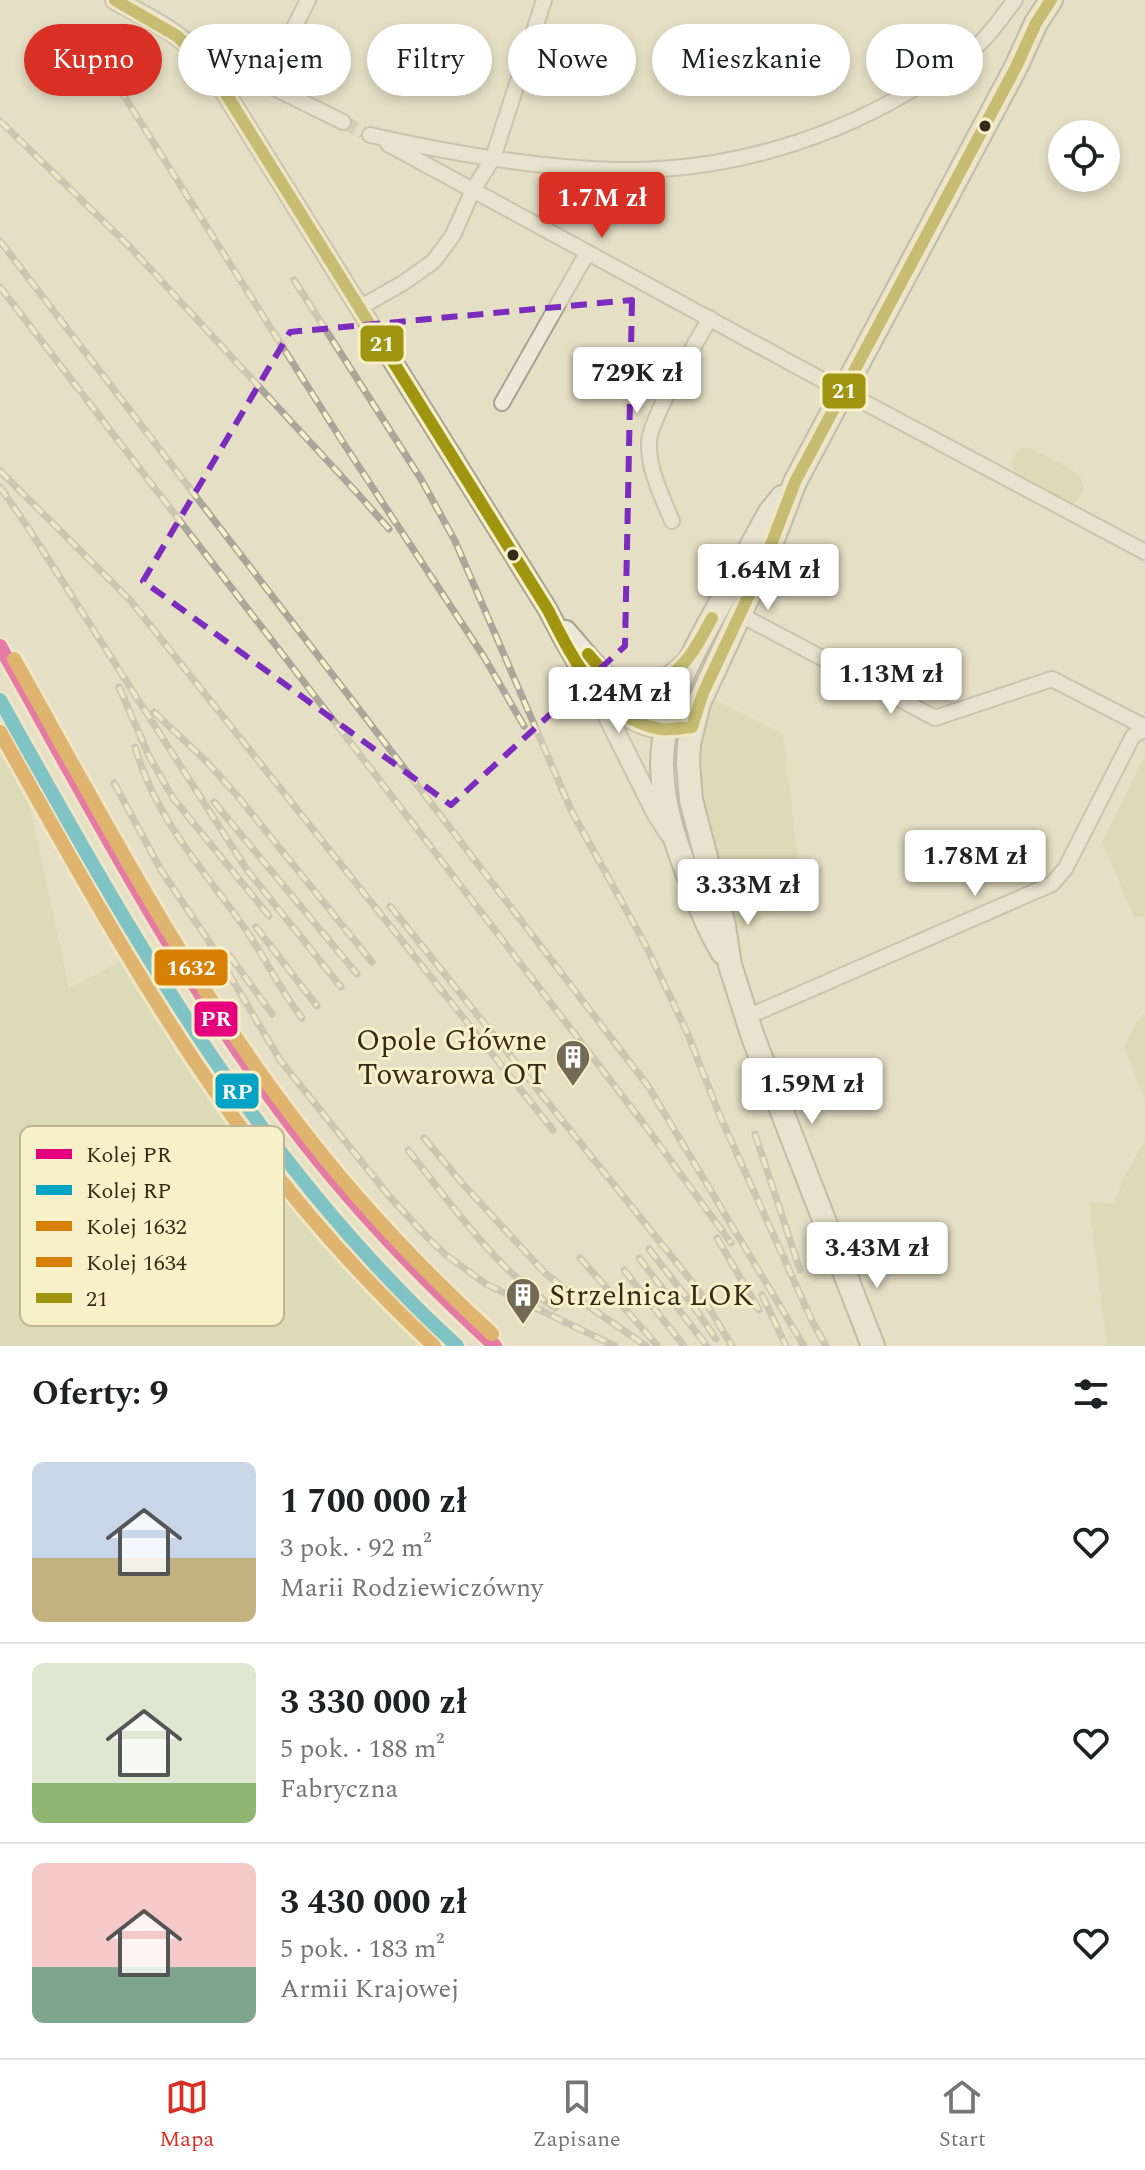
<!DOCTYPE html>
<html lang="pl">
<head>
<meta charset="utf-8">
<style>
	:root { --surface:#fff; --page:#f2f2f2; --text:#202124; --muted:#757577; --line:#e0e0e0; --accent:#d93025 }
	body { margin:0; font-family:Spectral,serif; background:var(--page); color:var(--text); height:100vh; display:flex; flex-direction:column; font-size:30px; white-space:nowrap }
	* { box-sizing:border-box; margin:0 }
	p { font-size:26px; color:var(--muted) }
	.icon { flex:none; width:44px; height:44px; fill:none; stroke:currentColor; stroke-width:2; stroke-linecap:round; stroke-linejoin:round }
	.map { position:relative; height:1346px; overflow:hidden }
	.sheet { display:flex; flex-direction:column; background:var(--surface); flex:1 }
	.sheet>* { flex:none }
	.hud { position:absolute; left:24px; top:24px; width:1098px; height:72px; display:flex; gap:16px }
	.controls { position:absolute; left:1048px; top:120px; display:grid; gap:16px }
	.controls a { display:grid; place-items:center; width:72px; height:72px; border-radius:50%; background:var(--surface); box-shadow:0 4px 12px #0003; font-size:40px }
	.price { position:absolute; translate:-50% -68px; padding:0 18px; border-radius:8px; background:#fff; color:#222; font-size:26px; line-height:52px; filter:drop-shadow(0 2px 4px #0008) }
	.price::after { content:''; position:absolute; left:50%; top:48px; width:24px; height:18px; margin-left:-12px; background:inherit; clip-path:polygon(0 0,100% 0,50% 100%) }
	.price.current { background:var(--accent); color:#fff }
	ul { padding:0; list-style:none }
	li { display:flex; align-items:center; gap:24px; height:200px; padding:0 32px }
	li+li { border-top:2px solid var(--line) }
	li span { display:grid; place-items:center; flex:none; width:224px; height:160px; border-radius:12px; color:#555 }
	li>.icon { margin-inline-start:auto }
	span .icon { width:96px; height:96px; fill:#fffc; stroke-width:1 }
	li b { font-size:34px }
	h2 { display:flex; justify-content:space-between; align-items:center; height:96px; padding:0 32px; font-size:34px }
	.pill { padding:0 28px; border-radius:36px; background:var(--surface); box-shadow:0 4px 12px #0003; font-size:28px; line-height:72px }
	.pill.current { background:var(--accent); color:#fff }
	.tab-bar { display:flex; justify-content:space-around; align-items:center; height:112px; border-top:2px solid var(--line); background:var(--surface); font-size:22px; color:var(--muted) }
	.tab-bar a { display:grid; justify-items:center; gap:4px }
	.tab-bar .current { color:var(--accent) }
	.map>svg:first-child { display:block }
</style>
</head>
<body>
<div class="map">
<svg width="1145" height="1346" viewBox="0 0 1145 1346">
	<rect width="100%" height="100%" fill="#e5dfc5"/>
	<!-- green -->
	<path fill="#d1d7a6" d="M1022 448H1031L1076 472C1088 484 1085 496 1070 504L1016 483 1011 462 1015 454Z
		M711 698 783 734 803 901 736 931 698 796V746Z
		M0 715 23 775 69 988 138 952 222 1097 270 1162 284 1149 371 1258 466 1346H0Z
		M1145 755V916L1134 917 1102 842Z
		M1145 1013V1100L1124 1047 1138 1020Z
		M1145 1139V1346H1107L1089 1202 1113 1204 1124 1178Z"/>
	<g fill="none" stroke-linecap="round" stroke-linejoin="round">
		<!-- minor-tunnel -->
		<path stroke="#c2bba3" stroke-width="14" stroke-dasharray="14 7" stroke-linecap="butt" d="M343 122 363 132"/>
		<!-- minor casing -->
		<g stroke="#a8a290" stroke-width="18">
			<path id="minor" d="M294 28 308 0
				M200 56 266 84 343 122
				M266 84 285 48
				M370 135C450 153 534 168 616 170 725 172 835 140 926 81 943 70 961 60 976 47 991 34 1002 16 1015 0
				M388 144 824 381
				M359 308 403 283 434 261 453 235 473 190 493 158 544 0
				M843 391 1145 552
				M502 403 587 253
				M672 521C662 496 648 470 649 443 649 419 696 343 710 318
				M741 615 935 718 1052 679 1145 727
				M747 1017 1052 884 1065 869 1133 736 1145 729"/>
		</g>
		<!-- tertiary casing -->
		<g stroke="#a8a290" stroke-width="22">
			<path id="tertiary" d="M115 0C149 18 183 34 208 65L548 610C571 654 605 723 661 729 671 730 682 728 692 727
				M566 630C586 652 611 686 635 702 649 711 667 714 681 721
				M611 677C647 690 660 687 687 660
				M596 693 656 813 669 833"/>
		</g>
		<!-- secondary casing -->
		<g stroke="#989180" stroke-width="26">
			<path id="secondary" d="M723 953C708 929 698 902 688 875 674 839 662 802 662 763 663 705 690 658 717 609 735 576 752 544 770 512L782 497
				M873 1346 753 1037 730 965 724 926 691 800 688 763 689 744 699 703 764 563 795 482 1016 67 1036 23 1051 0"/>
		</g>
		<!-- minor -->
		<use href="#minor" stroke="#ebe8d9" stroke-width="14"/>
		<!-- tertiary -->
		<use href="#tertiary" stroke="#ebe8d9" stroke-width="18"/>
		<!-- secondary -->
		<use href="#secondary" stroke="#ebe8d9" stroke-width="22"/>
		<!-- rail casing -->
		<g stroke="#aaa699" stroke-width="7">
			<path id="rail" d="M93 47 344 444 484 657 524 726
				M0 121 131 248 358 494 389 529
				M0 241 648 1086 804 1346
				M294 280 421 479 455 541 571 810 645 944 687 1032 720 1116 813 1323 826 1346
				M0 287 644 1124 731 1243
				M0 471 130 600 553 1130
				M0 487 29 529 247 870 341 987
				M119 687 150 758 173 798 269 916
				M154 712 206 761 236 794 372 962
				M135 747C157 822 203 868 246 930 266 959 280 990 302 1018
				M114 783 161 870 222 961
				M214 802 357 974
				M390 906 697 1288 732 1346
				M256 927 317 1006
				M216 952 280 1060 389 1196 427 1237 446 1255 486 1284 615 1346
				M230 956 272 1014
				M755 1134 800 1270
				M424 1138 462 1183 545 1273 578 1299 646 1346
				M408 1150C453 1206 495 1268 555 1308
				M717 1238 759 1310
				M649 1249 692 1304 716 1339
				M580 1258 657 1345
				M639 1258 707 1346
				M624 1270 684 1346
				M762 1295 786 1346"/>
		</g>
		<!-- rail -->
		<use href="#rail" stroke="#f8f0c8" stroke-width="4" stroke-dasharray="12" stroke-linecap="butt"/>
		<!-- bus-1 casing -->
		<g stroke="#f8f0c8" stroke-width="18">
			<path id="bus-1" d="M115 0 177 36 208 65 548 610C572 657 602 720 661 729 671 730 682 728 692 727L703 693 764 563 795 482 1016 67 1036 23 1051 0
				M588 654C603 672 610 681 635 684 675 690 696 648 712 618"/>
		</g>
		<!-- bus-1 -->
		<use href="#bus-1" stroke="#a09510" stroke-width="12"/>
		<!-- rail-1 casing -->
		<g stroke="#f8f0c8" stroke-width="20">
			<path id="rail-1" d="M0 646C92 810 179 978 293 1128 353 1207 422 1279 495 1346"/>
		</g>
		<!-- rail-2 casing -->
		<g stroke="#f8f0c8" stroke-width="20">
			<path id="rail-2" d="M0 700C132 936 255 1161 457 1346"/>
		</g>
		<!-- rail-3 casing -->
		<g stroke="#f8f0c8" stroke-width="20">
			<path id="rail-3" d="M14 659C102 816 186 977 295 1120 354 1198 420 1268 492 1334"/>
		</g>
		<!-- rail-4 casing -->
		<g stroke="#f8f0c8" stroke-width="20">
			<path id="rail-4" d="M0 732C79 874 158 1017 255 1147 308 1218 369 1285 434 1346"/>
		</g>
		<!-- rail-1 -->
		<use href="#rail-1" stroke="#e5007d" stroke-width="14"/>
		<!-- rail-2 -->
		<use href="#rail-2" stroke="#03a3c5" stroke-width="14"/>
		<!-- rail-3 -->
		<use href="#rail-3" stroke="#d78005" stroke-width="14"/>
		<!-- rail-4 -->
		<use href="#rail-4" stroke="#d78005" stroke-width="14"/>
	</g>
	<!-- marked area -->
	<path d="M0 0H1145V1346H0ZM632 300 625 646 451 805 143 581 290 332Z" fill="#e5dfc5" fill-opacity=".55" fill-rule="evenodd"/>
	<path fill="none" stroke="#7b2cbf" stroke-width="6" stroke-dasharray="16 10" stroke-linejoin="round" d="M632 300 625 646 451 805 143 581 290 332Z"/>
	<!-- icons -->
	<defs>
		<g id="building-pin" transform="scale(1.8)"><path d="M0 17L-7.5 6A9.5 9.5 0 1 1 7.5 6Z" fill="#736955" stroke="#f8f0c8"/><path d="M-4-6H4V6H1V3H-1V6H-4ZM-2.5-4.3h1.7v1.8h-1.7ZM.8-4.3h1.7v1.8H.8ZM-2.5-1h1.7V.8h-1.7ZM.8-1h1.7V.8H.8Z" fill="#fff"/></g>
	</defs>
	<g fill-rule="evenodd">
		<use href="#building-pin" x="573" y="1057"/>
		<use href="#building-pin" x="523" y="1295"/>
	</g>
	<!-- markers -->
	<g fill="#362a19" stroke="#f8f0c8" stroke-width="3">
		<circle cx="985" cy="126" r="7"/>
		<circle cx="513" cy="555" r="7"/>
	</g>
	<g text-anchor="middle" stroke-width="6" stroke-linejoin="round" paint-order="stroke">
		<!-- poi labels -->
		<g font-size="30" fill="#362a19" stroke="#f8f0c8" text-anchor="end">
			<text x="547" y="1050">Opole Główne<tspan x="547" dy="34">Towarowa OT</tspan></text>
			<text x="549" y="1305" text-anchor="start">Strzelnica LOK</text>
		</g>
	</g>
	<!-- legend -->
	<rect x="20" y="1126" width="264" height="200" rx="12" fill="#f8f0c8" stroke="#beb594" stroke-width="2"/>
	<rect x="36" y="1149" width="36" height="10" fill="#e5007d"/>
	<rect x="36" y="1185" width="36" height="10" fill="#03a3c5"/>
	<rect x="36" y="1221" width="36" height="10" fill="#d78005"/>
	<rect x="36" y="1257" width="36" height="10" fill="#d78005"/>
	<rect x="36" y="1293" width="36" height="10" fill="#a09510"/>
	<g font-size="22" fill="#362a19">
		<text x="86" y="1162">Kolej PR</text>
		<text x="86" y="1198">Kolej RP</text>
		<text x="86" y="1234">Kolej 1632</text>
		<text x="86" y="1270">Kolej 1634</text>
		<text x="86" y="1306">21</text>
	</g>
	<g stroke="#f8f0c8" stroke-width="3">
		<rect x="359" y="324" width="46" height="39" rx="8" fill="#a09510"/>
		<rect x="821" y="372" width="46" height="38" rx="8" fill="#a09510"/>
		<rect x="153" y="948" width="76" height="39" rx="8" fill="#d78005"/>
		<rect x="193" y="1000" width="46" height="38" rx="8" fill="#e5007d"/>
		<rect x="214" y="1072" width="46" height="38" rx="8" fill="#03a3c5"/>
	</g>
	<g font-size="22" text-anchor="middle" font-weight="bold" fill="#fff">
		<text x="382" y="351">21</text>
		<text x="844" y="398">21</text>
		<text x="191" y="975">1632</text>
		<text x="216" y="1026">PR</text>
		<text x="237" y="1099">RP</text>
	</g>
</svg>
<div class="controls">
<a><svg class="icon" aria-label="locate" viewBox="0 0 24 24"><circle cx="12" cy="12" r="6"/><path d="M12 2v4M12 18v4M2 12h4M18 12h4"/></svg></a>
</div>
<b class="price current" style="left:602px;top:240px">1.7M zł</b>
<b class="price" style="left:637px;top:415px">729K zł</b>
<b class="price" style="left:768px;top:612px">1.64M zł</b>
<b class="price" style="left:891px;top:716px">1.13M zł</b>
<b class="price" style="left:619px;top:735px">1.24M zł</b>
<b class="price" style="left:975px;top:898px">1.78M zł</b>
<b class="price" style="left:748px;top:927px">3.33M zł</b>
<b class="price" style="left:812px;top:1126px">1.59M zł</b>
<b class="price" style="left:877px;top:1290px">3.43M zł</b>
<div class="hud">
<a class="pill current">Kupno</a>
<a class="pill">Wynajem</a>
<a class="pill">Filtry</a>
<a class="pill">Nowe</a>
<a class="pill">Mieszkanie</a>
<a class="pill">Dom</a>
</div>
</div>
<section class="sheet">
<h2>Oferty: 9<svg class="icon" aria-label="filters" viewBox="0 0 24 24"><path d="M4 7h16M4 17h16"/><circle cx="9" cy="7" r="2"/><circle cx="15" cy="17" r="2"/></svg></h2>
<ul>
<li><span style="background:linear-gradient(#c9d6e8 60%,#c2b280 0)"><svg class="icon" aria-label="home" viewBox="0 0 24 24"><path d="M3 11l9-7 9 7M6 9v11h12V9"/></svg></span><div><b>1 700 000 zł</b><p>3 pok. · 92 m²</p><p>Marii Rodziewiczówny</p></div><svg class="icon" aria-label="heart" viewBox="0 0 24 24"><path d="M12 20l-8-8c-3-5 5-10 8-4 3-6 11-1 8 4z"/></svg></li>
<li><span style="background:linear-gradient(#dfe7d0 75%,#8fb573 0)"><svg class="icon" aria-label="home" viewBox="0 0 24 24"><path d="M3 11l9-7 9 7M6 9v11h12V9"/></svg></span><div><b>3 330 000 zł</b><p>5 pok. · 188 m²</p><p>Fabryczna</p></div><svg class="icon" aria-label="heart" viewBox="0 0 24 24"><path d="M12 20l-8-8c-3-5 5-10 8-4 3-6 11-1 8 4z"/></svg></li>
<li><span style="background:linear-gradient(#f6c9c9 65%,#7fa58c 0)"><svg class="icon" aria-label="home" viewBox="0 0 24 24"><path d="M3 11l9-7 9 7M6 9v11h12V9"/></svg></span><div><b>3 430 000 zł</b><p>5 pok. · 183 m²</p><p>Armii Krajowej</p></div><svg class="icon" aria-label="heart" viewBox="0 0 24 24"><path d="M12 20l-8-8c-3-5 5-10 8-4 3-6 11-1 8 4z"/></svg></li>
</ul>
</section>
<nav class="tab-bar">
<a class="current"><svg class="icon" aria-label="map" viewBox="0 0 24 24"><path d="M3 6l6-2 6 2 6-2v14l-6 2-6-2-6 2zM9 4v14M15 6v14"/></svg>Mapa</a>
<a><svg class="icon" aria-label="saved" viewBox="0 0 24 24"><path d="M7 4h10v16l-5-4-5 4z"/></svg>Zapisane</a>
<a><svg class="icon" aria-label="home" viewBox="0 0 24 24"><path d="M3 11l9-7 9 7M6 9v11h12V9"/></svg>Start</a>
</nav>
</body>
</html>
